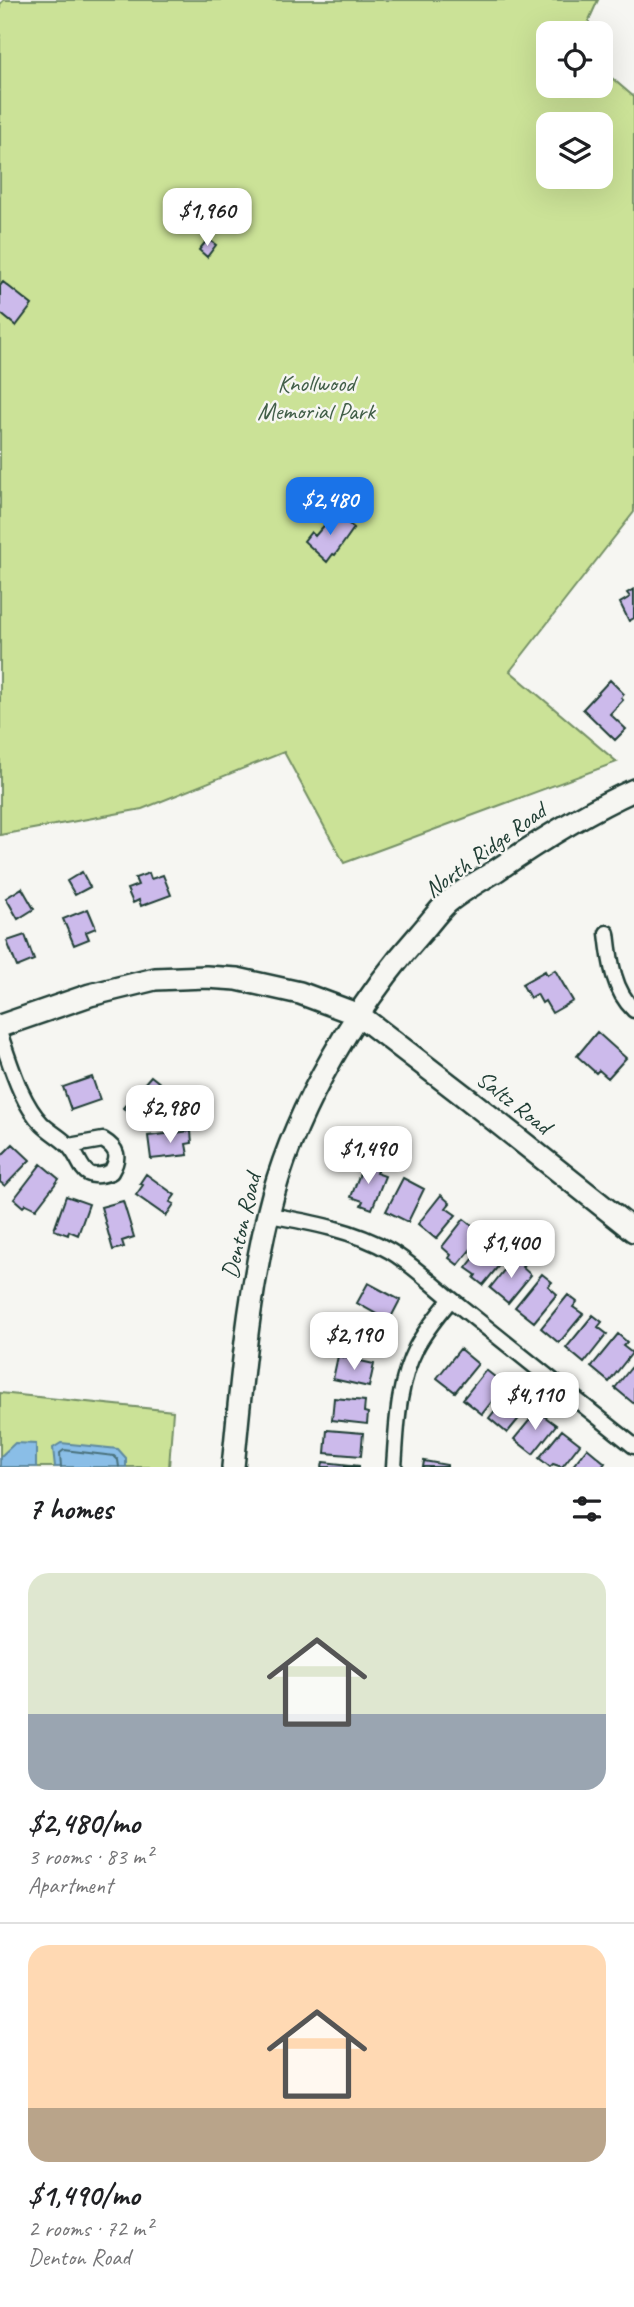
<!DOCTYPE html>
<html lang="en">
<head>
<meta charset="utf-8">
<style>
	:root { --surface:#fff; --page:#f2f2f2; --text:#202124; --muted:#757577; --line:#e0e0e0; --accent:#1a73e8 }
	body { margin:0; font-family:Caveat,sans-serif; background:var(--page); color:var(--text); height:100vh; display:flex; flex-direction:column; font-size:26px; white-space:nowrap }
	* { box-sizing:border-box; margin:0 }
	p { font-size:23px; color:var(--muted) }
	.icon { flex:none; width:38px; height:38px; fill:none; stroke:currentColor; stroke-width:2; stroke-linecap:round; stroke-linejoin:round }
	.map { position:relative; height:1467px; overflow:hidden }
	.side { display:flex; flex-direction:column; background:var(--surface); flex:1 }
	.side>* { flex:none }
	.buttons { position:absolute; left:536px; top:21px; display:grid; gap:14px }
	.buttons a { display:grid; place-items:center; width:77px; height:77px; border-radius:14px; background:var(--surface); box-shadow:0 7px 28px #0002; font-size:35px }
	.price { position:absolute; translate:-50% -60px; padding:0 16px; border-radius:14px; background:#fff; color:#222; font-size:23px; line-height:46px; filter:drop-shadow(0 2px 4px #0008) }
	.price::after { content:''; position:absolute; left:50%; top:42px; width:21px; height:16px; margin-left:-10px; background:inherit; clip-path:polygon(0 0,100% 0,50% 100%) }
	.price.on { background:var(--accent); color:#fff }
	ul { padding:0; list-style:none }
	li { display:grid; align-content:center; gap:14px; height:371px; padding:0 28px }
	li+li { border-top:2px solid var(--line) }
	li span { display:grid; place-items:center; height:217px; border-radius:21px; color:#555 }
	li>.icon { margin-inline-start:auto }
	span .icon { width:126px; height:126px; fill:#fffc; stroke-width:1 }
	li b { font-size:30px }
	h2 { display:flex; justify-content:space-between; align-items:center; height:84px; padding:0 28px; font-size:30px }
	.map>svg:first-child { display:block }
</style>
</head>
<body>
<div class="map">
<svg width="634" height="1467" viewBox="0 0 634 1467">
	<rect width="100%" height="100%" fill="#f6f6f2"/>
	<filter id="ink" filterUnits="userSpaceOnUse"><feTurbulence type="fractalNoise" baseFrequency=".0143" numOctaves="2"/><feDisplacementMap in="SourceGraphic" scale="14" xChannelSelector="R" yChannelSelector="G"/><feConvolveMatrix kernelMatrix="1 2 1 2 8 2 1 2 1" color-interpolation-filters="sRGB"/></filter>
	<g filter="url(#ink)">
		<!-- green -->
		<path fill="#cbe297" stroke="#759066" stroke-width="2" fill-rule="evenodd" d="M4 0H598L589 20 588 33H548V86H600V68L634 97V512L510 671 617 762 344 863 284 752 142 809 0 835V4ZM548 124H600V177H548Z
			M0 1393 173 1411 169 1467H0Z"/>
		<!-- water -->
		<path fill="#8abee7" stroke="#5f8a9f" stroke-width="2" d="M15 1443 36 1444V1467H0V1457Z
			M61 1443 118 1449 126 1458V1467H55L53 1448Z"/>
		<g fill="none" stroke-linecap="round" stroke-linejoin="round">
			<!-- shore -->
			<path stroke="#4a717c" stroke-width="2" d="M61 1467 60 1453 64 1450 114 1456 118 1460 119 1467"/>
		</g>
		<!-- building -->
		<path fill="#ccbaeb" stroke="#1f3d34" stroke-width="2" d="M208 239 216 245 207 257 199 250Z
			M3 282 32 305 16 326 0 313V286Z
			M335 513 354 528 335 555 333 554 327 562 304 541 311 532 315 536Z
			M634 589V618L629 621 620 603 630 597 627 593Z
			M610 680 624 694 621 698 623 700 610 714 626 729 615 740 583 709Z
			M82 872 90 887 75 895 67 881Z
			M149 873 151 879 163 875 171 895 141 906 139 900 133 903 127 889 138 885 135 878Z
			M22 888 34 909 18 919 6 898Z
			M88 909 96 928 86 932 89 939 74 945 63 919Z
			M25 935 34 960 17 967 7 941Z
			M555 970 573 1001 552 1013 545 1001 542 1003 537 994 530 998 522 984 545 971 547 975Z
			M597 1032 626 1058 608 1078 599 1070 596 1073 577 1056Z
			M151 1076 161 1084 157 1089 165 1096 141 1124 123 1108Z
			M92 1077 100 1100 71 1110 63 1087Z
			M191 1131 192 1143 186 1144 188 1155 151 1159 148 1136Z
			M13 1144 30 1160 5 1186 0 1182V1157Z
			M364 1163 378 1168 376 1173 385 1176 372 1209 361 1205 363 1201 351 1197Z
			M41 1164 59 1179 36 1209 26 1204 23 1207 14 1199Z
			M146 1174 175 1195 170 1202 174 1204 166 1216 136 1195 143 1185 140 1183Z
			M403 1178 424 1189 408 1222 386 1211Z
			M441 1195 450 1203 446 1208 456 1215 436 1239 418 1224Z
			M66 1196 89 1204 78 1235 69 1231 68 1235 54 1230Z
			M123 1201 134 1237 122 1241 124 1247 113 1250 101 1207Z
			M464 1219 476 1228 473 1232 480 1238 458 1265 449 1258 451 1255 442 1247Z
			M489 1239 501 1248 498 1252 505 1258 483 1285 474 1278 476 1275 466 1268Z
			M516 1255 526 1262 522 1267 531 1275 508 1303 490 1288Z
			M542 1274 552 1282 548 1286 557 1294 534 1322 515 1307Z
			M368 1283 400 1300 389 1321 357 1303Z
			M568 1295 577 1302 573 1307 583 1314 559 1343 541 1328Z
			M593 1315 602 1322 598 1327 607 1334 584 1363 566 1348Z
			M351 1319 385 1333 376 1355 342 1341Z
			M618 1334 627 1342 623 1346 632 1353 609 1382 591 1367Z
			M460 1349 478 1364 455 1392 437 1378Z
			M338 1356 374 1364 369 1387 333 1379Z
			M634 1364V1402L633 1403 615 1388Z
			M486 1370 505 1385 482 1414 463 1399Z
			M512 1389 531 1404 507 1433 489 1418Z
			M334 1398 365 1401 364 1412 368 1413 367 1424 332 1420Z
			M537 1411 556 1425 533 1454 514 1439Z
			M327 1430 363 1433 361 1456 325 1453Z
			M562 1430 580 1444 562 1467 553 1464 550 1467 539 1458Z
			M587 1448 605 1463 602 1467H572Z
			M424 1461 447 1465V1467H423Z
			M323 1462 359 1466V1467H322Z"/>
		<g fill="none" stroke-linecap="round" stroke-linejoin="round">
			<!-- street casing -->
			<g stroke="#1f3d34" stroke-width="19">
				<path id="street" d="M607 933C610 960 613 990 634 1010
					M0 1035C11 1065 20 1101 42 1124 50 1132 60 1137 68 1145 84 1161 79 1184 111 1172 120 1157 118 1149 103 1140L69 1146
					M269 1215C309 1222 354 1230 390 1251 412 1264 431 1283 451 1299 439 1314 425 1330 416 1348 397 1385 397 1427 394 1467
					M451 1299 634 1446"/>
			</g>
			<!-- secondary casing -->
			<g stroke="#1f3d34" stroke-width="26">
				<path id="secondary" d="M0 1026 90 995 155 979 206 977 237 979 300 993 359 1015 468 1099 634 1231
					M233 1467C242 1376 249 1284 273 1195 298 1105 358 1003 420 934 429 924 438 911 448 902 463 890 481 880 497 870 541 840 585 812 634 790"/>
			</g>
			<!-- street -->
			<use href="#street" stroke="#f6f6f2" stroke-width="14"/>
			<!-- secondary -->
			<use href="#secondary" stroke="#f6f6f2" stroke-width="21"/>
		</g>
	</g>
	<g text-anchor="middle" stroke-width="5" stroke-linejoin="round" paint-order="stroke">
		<!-- park labels -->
		<g font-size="24" fill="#415e48" stroke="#f6f6f2">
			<text x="316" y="391">Knollwood<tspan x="316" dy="28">Memorial Park</tspan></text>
		</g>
		<!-- street labels -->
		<g font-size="24" fill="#1f3d34" stroke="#f6f6f2">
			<text transform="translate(485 850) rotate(-36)" y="8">North Ridge Road</text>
			<text transform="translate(514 1102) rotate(38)" y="8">Saltz Road</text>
			<text transform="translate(241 1226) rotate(-77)" y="8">Denton Road</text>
		</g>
	</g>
</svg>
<div class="buttons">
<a><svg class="icon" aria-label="locate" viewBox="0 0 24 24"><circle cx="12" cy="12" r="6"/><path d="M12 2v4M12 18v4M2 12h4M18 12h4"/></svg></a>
<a><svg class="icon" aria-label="layers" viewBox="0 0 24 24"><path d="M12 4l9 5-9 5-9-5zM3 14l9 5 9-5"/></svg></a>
</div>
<b class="price" style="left:207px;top:248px">$1,960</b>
<b class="price on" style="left:330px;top:537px">$2,480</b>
<b class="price" style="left:170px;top:1145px">$2,980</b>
<b class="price" style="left:368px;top:1186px">$1,490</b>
<b class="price" style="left:511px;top:1280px">$1,400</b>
<b class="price" style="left:354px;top:1372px">$2,190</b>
<b class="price" style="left:535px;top:1432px">$4,110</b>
</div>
<section class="side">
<h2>7 homes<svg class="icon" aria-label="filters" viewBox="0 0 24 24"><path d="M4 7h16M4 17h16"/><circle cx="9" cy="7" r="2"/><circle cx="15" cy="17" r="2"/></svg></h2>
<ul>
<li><span style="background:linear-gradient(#dfe7d0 65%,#9aa5b1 0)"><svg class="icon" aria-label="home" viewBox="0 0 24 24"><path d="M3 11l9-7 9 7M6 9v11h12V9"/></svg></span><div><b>$2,480/mo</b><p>3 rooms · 83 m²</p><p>Apartment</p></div></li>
<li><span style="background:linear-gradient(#ffd9b3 75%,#b9a48a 0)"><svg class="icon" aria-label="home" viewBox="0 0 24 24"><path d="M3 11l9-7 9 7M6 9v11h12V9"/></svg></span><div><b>$1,490/mo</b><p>2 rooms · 72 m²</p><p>Denton Road</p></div></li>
</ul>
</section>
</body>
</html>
